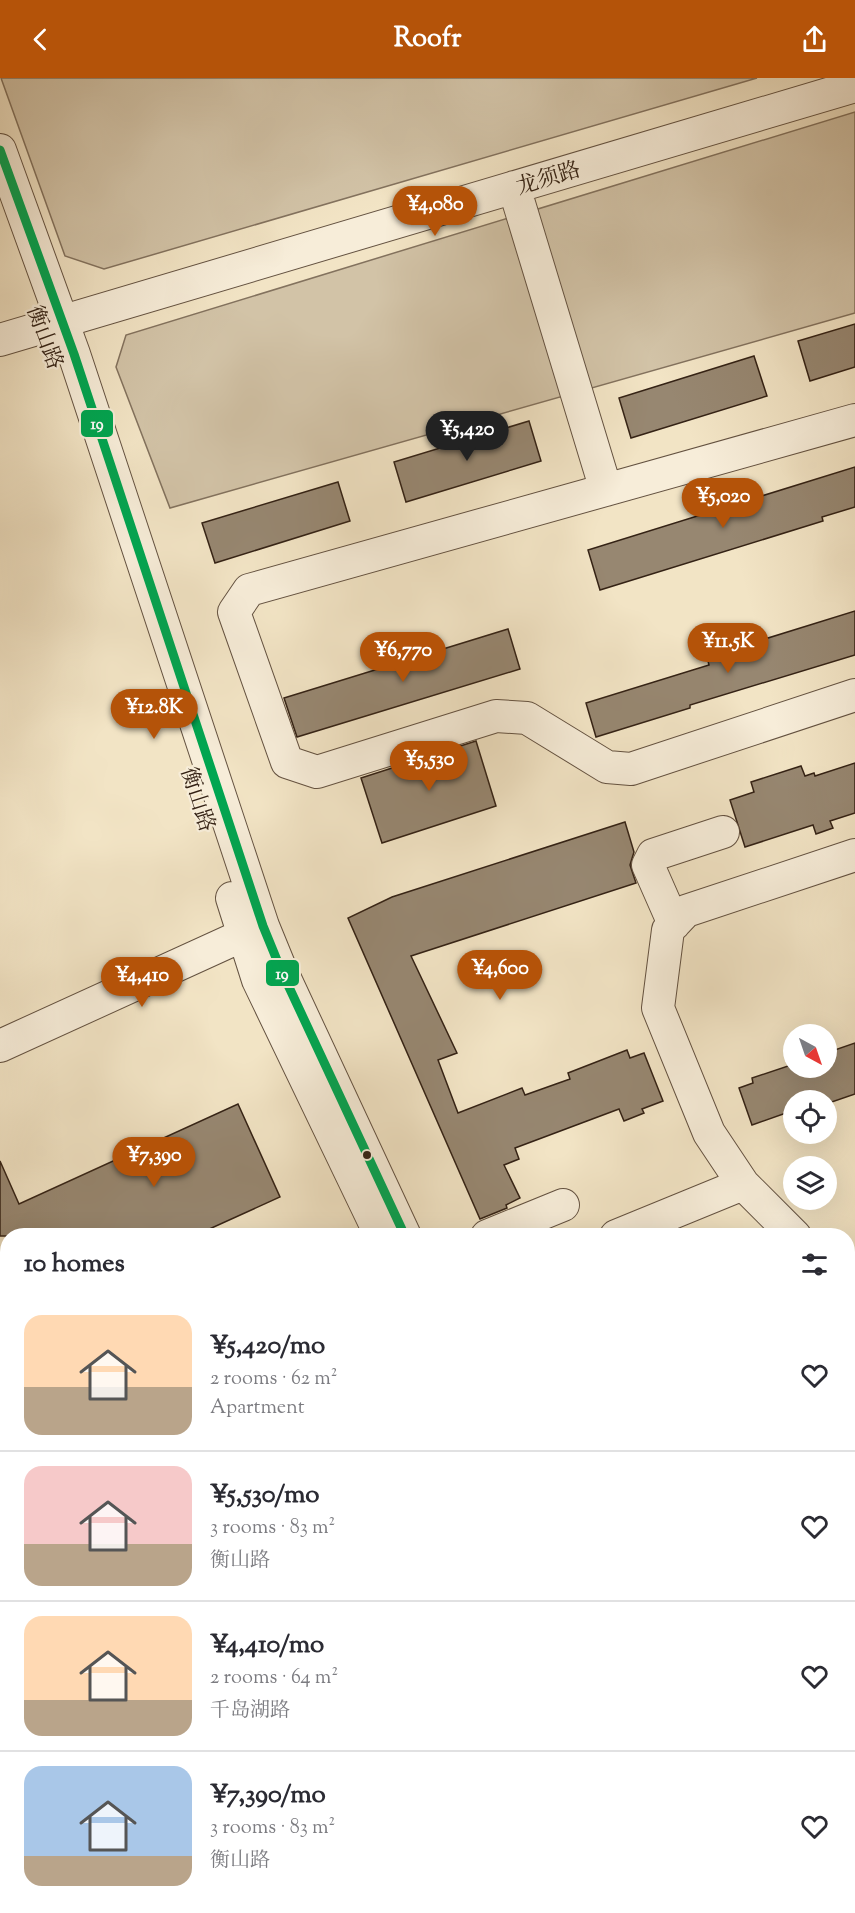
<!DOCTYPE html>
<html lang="en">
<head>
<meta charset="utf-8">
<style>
	:root { --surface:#fff; --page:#f2f2f3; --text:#2b2b33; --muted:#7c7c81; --line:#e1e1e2; --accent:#b45309 }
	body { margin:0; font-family:"Sorts Mill Goudy","Noto Serif SC",serif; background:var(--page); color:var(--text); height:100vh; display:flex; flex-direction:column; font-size:22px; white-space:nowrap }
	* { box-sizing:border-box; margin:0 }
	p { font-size:20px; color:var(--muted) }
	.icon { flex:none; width:33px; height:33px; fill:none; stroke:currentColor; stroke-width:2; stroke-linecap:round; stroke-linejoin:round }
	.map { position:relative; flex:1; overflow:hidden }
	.sheet { position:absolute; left:0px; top:1150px; width:855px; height:686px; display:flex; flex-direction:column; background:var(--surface); border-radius:24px 24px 0 0; box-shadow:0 6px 24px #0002 }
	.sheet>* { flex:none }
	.needle { width:39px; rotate:140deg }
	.controls { position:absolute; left:783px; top:946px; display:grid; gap:12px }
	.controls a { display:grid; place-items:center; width:54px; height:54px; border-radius:50%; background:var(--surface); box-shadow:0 6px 24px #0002; font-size:30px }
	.price { position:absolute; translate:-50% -51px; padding:0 14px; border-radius:21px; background:var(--accent); color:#fff; font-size:20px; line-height:39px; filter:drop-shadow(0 2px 3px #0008) }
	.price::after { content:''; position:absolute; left:50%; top:36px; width:18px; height:14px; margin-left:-9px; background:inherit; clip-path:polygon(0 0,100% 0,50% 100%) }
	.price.active { background:#222; color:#fff }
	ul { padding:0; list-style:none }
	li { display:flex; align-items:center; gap:18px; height:150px; padding:0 24px }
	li+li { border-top:2px solid var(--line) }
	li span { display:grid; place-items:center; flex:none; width:168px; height:120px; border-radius:18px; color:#555 }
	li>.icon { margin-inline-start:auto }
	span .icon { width:72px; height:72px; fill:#fffc; stroke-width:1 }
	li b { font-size:26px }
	h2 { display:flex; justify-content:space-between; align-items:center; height:72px; padding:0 24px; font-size:26px }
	header { display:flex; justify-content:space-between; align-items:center; height:78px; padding:0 24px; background:var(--accent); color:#fff; font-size:27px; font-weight:700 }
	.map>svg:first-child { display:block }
</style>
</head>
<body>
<header><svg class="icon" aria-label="back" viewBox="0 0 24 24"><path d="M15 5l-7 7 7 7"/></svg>Roofr<svg class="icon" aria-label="share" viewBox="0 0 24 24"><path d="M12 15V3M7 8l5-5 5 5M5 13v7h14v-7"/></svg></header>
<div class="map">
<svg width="855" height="1835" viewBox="0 0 855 1835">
	<rect width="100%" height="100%" fill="#f2e4c5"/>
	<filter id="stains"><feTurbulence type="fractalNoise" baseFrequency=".00333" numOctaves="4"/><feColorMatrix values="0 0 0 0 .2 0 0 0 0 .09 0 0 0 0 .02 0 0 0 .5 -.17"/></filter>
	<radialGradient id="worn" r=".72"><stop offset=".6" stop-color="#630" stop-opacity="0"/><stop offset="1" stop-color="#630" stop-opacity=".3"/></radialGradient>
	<!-- green -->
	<path fill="#d2c3a7" stroke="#83725e" stroke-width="1.5" d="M1 0H757L104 191 65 178Z
		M855 34V235L170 430 116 289 126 257Z"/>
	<!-- building -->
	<path fill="#978771" stroke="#342215" stroke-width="1.5" d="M855 246V289L810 303 798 263Z
		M754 278 767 318 631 360 619 320Z
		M529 343 541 383 406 424 394 384Z
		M855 389V429L822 439 823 443 600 512 588 472Z
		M338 404 350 443 215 485 202 445Z
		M855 533V577L690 627V630L596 659 586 625 709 587 707 579Z
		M508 551 520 591 297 659 284 620Z
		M476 663 496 728 382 765 361 700Z
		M855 685V735L830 743 833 750 816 756 813 747 745 769 730 722 754 714 751 704 801 688 805 698 814 695 815 698Z
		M625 744 634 774 630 787 636 805 411 878 457 975 438 982 458 1035 522 1010 525 1017 570 1001 568 995 627 972 630 980 644 975 663 1023 642 1031 644 1035 624 1043 619 1031 515 1070 519 1081 504 1087 520 1120 506 1127 507 1130 480 1141 348 840 392 819Z
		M855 965V1016L826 1026V1023H794V1037L787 1039 786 1035 752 1047 739 1010 753 1005 752 1000 794 986V990H826V975Z
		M238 1026 280 1119 194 1158H0V1083L19 1126Z"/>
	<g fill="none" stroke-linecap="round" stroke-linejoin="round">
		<!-- minor casing -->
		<g stroke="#645241" stroke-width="34">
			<path id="minor" d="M0 72 74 276 263 848 281 892 405 1158
				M514 109 606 412
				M0 262 855 8
				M855 342 249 512 234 534 287 684 317 694 496 638 527 640 607 689 631 691 855 617
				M232 820 258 902 381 1158
				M674 846 648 787 653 777 723 754
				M0 968 261 849
				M487 1158 563 1127
				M616 1158 743 1106
				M795 1158 743 1106 709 1055 658 930 668 852 686 833 855 777
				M848 1279 855 1300
				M0 1381 8 1378
				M0 1452 8 1469
				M0 1732 8 1729
				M848 1776 855 1773
				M652 1828 654 1835
				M698 1835 714 1828
				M735 1835 752 1828"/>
		</g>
		<!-- major casing -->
		<g stroke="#342215" stroke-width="35">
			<path id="major" d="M848 1743 855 1740
				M604 1835 621 1828
				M852 1835 855 1834"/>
		</g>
		<!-- path -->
		<path stroke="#342215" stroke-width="4" stroke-dasharray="4.5 3" stroke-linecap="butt" d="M848 1692 855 1689"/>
		<!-- minor -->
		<use href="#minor" stroke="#f7edd9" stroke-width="32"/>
		<!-- major -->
		<use href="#major" stroke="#f2e4c5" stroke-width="33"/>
		<!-- bus-1 casing -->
		<g stroke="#f7edd9" stroke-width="14">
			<path id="bus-1" d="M0 72 74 276 263 848 281 892 405 1158"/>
		</g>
		<!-- bus-1 -->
		<use href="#bus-1" stroke="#00a651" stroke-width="9"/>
	</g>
	<!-- markers -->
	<circle fill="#342215" stroke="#f7edd9" stroke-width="2" cx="367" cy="1077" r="5"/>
	<g text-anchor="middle" stroke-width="4.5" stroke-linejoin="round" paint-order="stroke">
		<!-- street labels -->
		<g font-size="22" fill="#342215" stroke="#f7edd9">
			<text transform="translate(548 99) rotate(-17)" y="8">龙须路</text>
			<text transform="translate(46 259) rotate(70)" y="8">衡山路</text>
			<text transform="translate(199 721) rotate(72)" y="8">衡山路</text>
		</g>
	</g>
	<g stroke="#f7edd9" stroke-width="2">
		<rect x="80" y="331" width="34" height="29" rx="6" fill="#00a651"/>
		<rect x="265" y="881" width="35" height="28" rx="6" fill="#00a651"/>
	</g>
	<g font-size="16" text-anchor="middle" font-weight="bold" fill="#fff">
		<text x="97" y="351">19</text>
		<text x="282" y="901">19</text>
	</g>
	<rect width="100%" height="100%" filter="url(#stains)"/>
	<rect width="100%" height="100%" fill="url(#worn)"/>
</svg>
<div class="controls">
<a><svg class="needle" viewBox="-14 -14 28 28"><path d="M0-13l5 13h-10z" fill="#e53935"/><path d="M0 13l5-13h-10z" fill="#7c7c81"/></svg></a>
<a><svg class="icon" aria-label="locate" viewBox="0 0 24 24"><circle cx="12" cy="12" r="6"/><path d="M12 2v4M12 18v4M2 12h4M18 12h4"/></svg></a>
<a><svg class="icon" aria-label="layers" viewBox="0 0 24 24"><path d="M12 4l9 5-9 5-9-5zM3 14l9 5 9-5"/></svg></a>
</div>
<b class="price" style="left:435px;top:159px">¥4,080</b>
<b class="price active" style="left:467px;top:384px">¥5,420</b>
<b class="price" style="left:723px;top:451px">¥5,020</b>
<b class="price" style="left:728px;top:596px">¥11.5K</b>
<b class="price" style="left:403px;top:605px">¥6,770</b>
<b class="price" style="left:154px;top:662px">¥12.8K</b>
<b class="price" style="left:429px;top:714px">¥5,530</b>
<b class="price" style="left:500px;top:923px">¥4,600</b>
<b class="price" style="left:142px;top:930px">¥4,410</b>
<b class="price" style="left:154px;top:1110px">¥7,390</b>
<section class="sheet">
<h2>10 homes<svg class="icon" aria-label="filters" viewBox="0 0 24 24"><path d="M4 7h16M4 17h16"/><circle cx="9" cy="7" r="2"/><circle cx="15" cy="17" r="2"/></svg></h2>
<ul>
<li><span style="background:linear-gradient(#ffd9b3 60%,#b9a48a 0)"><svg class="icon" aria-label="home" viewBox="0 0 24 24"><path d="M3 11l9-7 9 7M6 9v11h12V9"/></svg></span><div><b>¥5,420/mo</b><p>2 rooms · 62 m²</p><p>Apartment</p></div><svg class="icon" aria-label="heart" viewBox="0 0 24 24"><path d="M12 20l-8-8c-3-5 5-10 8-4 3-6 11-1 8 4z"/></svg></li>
<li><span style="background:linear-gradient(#f6c9c9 65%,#b9a48a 0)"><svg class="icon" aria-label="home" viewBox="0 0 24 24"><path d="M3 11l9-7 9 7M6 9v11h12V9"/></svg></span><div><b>¥5,530/mo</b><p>3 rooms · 83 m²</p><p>衡山路</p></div><svg class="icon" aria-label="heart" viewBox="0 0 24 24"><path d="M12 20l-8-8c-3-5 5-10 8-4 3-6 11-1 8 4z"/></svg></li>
<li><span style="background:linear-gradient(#ffd9b3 70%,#b9a48a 0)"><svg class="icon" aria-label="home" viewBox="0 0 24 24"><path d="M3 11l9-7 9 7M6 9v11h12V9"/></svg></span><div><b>¥4,410/mo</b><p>2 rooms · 64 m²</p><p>千岛湖路</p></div><svg class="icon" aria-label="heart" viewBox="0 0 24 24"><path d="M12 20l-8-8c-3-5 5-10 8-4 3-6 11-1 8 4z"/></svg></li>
<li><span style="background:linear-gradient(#a9c7e8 75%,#b9a48a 0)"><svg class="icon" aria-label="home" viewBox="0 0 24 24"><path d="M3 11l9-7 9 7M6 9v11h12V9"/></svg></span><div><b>¥7,390/mo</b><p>3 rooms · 83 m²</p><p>衡山路</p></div><svg class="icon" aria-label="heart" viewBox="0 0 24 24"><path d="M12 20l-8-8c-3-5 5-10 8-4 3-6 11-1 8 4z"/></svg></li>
</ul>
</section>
</div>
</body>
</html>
